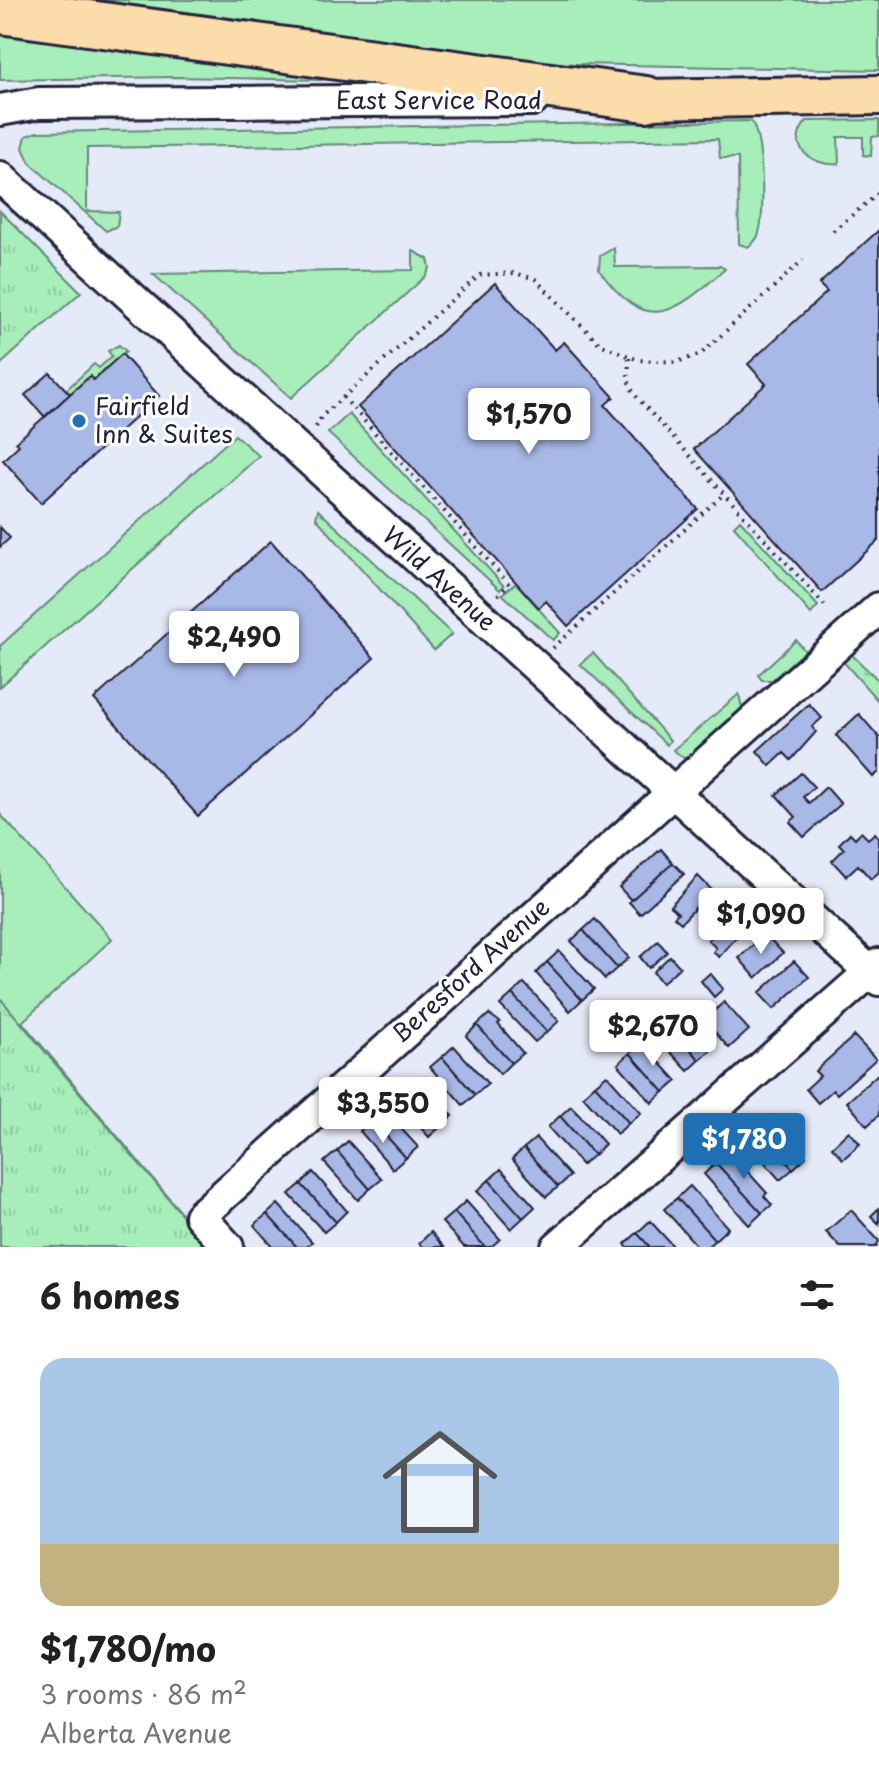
<!DOCTYPE html>
<html lang="en">
<head>
<meta charset="utf-8">
<style>
	:root { --surface:#fff; --page:#f6f6f6; --text:#202124; --muted:#757577; --line:#e0e0e0; --accent:#1f6fb2 }
	body { margin:0; font-family:"Playpen Sans",sans-serif; background:var(--page); color:var(--text); height:100vh; display:flex; flex-direction:column; font-size:30px; white-space:nowrap }
	* { box-sizing:border-box; margin:0 }
	p { font-size:26px; color:var(--muted) }
	.icon { flex:none; width:44px; height:44px; fill:none; stroke:currentColor; stroke-width:2; stroke-linecap:round; stroke-linejoin:round }
	.map { position:relative; height:1247px; overflow:hidden }
	.details { display:flex; flex-direction:column; background:var(--surface); flex:1 }
	.details>* { flex:none }
	.price { position:absolute; translate:-50% -68px; padding:0 18px; border-radius:8px; background:#fff; color:#222; font-size:26px; line-height:52px; filter:drop-shadow(0 2px 4px #0008) }
	.price::after { content:''; position:absolute; left:50%; top:48px; width:24px; height:18px; margin-left:-12px; background:inherit; clip-path:polygon(0 0,100% 0,50% 100%) }
	.price.current { background:var(--accent); color:#fff }
	ul { padding:0; list-style:none }
	li { display:grid; align-content:center; gap:16px; height:424px; padding:0 40px }
	li+li { border-top:2px solid var(--line) }
	li span { display:grid; place-items:center; height:248px; border-radius:24px; color:#555 }
	li>.icon { margin-inline-start:auto }
	span .icon { width:144px; height:144px; fill:#fffc; stroke-width:1 }
	li b { font-size:34px }
	h2 { display:flex; justify-content:space-between; align-items:center; height:96px; padding:0 40px; font-size:34px }
	.map>svg:first-child { display:block }
</style>
</head>
<body>
<div class="map">
<svg width="879" height="1247" viewBox="0 0 879 1247">
	<defs>
		<pattern id="forest-firs" width="22" height="20" patternUnits="userSpaceOnUse" patternTransform="scale(2)"><rect width="22" height="20" fill="#a7eeba"/><path d="M5 1l3.5 6h-7zM16 11l3.5 6h-7z" fill="#8fcca1"/></pattern>
		<pattern id="park-tufts" width="24" height="20" patternUnits="userSpaceOnUse" patternTransform="scale(2)"><rect width="24" height="20" fill="#a7eeba"/><path d="M3 7l-1-3M5 7V3M7 7l1-3M15 17l-1-3M17 17v-4M19 17l1-3" fill="none" stroke="#8fcca1"/></pattern>
	</defs>
	<rect width="100%" height="100%" fill="#e5eaf8"/>
	<filter id="ink" filterUnits="userSpaceOnUse"><feTurbulence type="fractalNoise" baseFrequency=".0125" numOctaves="2"/><feDisplacementMap in="SourceGraphic" scale="16" xChannelSelector="R" yChannelSelector="G"/><feConvolveMatrix kernelMatrix="1 2 1 2 8 2 1 2 1" color-interpolation-filters="sRGB"/></filter>
	<g filter="url(#ink)">
		<!-- green -->
		<path fill="#a7eeba" stroke="#64887a" stroke-width="2" d="M63 0H879V70L529 63Z
			M0 31 321 71 322 80 174 77 0 80Z
			M879 120V136L872 137 871 156 863 155V137H838L839 164C813 167 784 146 807 121Z
			M751 121C763 137 765 212 759 233 758 239 753 243 748 247L739 244 738 158H720L718 139 87 148V211L119 212 117 226 106 231 30 163 23 148 26 136 37 132Z
			M614 248 615 267 720 266 725 269C672 316 647 335 599 270L600 256Z
			M413 251 428 259 430 268 426 276 291 398 153 274 413 270Z
			M119 345 126 351 93 380 89 377 70 394 66 390 94 364 99 368 112 356 108 351Z
			M349 414 504 586 500 590 328 433Z
			M235 435 259 456 0 687V646Z
			M318 510 452 634 434 650 316 518Z
			M740 520 818 606 811 614 734 526Z
			M516 583 560 633 553 640 502 594Z
			M796 640 805 651 772 680H762L758 675Z
			M593 653 670 740 667 745 580 664Z
			M739 694 742 708 685 759 673 750Z
			M0 814 112 939 22 1022 210 1247H0Z"/>
		<!-- forest -->
		<path fill="url(#forest-firs)" stroke="#64887a" stroke-width="2" d="M849 652 879 681V702L840 658Z"/>
		<!-- park -->
		<path fill="url(#park-tufts)" stroke="#64887a" stroke-width="2" d="M0 211 81 292 0 365Z
			M0 998 184 1217 210 1247H0Z"/>
		<!-- building -->
		<path fill="#a8b8e7" stroke="#22223b" stroke-width="2" d="M879 230V540L822 592 694 449 766 384 748 364 827 292 819 284Z
			M495 283 555 350 564 342 614 397 605 405 698 509 568 626 546 601 539 608 358 407Z
			M122 354 159 396 41 503 3 460 19 445 16 442 70 394 90 376 93 380Z
			M50 373 70 394 45 417 25 395Z
			M0 527 10 538 0 547Z
			M271 541 374 658 198 816 94 699Z
			M809 704 822 718 812 727 816 732 791 760 784 753 770 766 757 751Z
			M859 714 879 737V772L873 777 836 735Z
			M801 773 814 787 803 797 809 803 826 787 841 804 804 837 790 822 796 817 776 795Z
			M861 832 868 839 875 833 879 838V872L871 879 858 865 846 876 832 861 844 849 839 844 850 833 855 838Z
			M661 849 673 863 631 900 619 887Z
			M673 863 684 874 640 914 629 902Z
			M698 876 712 890 681 923 674 917 678 913 670 906Z
			M734 910 749 923 719 957 713 952 716 948 708 940Z
			M595 919 629 958 617 968 583 930Z
			M583 930 617 968 605 979 571 941Z
			M765 934 783 953 756 978 739 958Z
			M658 941 667 952 649 968 640 957Z
			M559 951 594 989 582 1000 547 962Z
			M670 956 680 967 662 983 653 972Z
			M794 961 809 977 774 1009 759 993Z
			M547 962 582 1000 570 1011 536 973Z
			M710 973 723 989 714 997 701 981Z
			M524 983 559 1021 547 1032 512 994Z
			M512 994 547 1032 535 1042 500 1005Z
			M724 1002 749 1030 729 1048 704 1020Z
			M677 1011 712 1049 700 1060 665 1021Z
			M489 1014 500 1022 498 1024 523 1053 511 1063 477 1025Z
			M665 1021 700 1060 688 1071 653 1033Z
			M477 1025 511 1063 500 1074 466 1036Z
			M854 1036 876 1059 837 1094 833 1090 818 1103 806 1089 820 1076 815 1071Z
			M642 1043 677 1081 664 1092 630 1053Z
			M454 1046 488 1084 475 1095 442 1057Z
			M630 1053 664 1092 652 1103 618 1064Z
			M442 1057 475 1095 463 1105 430 1067Z
			M879 1073V1115L867 1126 847 1102Z
			M607 1075 641 1113 629 1123 595 1085Z
			M419 1078 453 1116 441 1126 407 1088Z
			M595 1085 629 1123 617 1134 583 1096Z
			M407 1088 441 1126 429 1137 395 1099Z
			M571 1106 605 1144 594 1155 560 1116Z
			M384 1109 389 1115 391 1113 396 1118 393 1120 418 1147 406 1158 372 1120Z
			M560 1116 594 1155 582 1165 548 1127Z
			M769 1116 806 1157 793 1169 756 1127Z
			M372 1120 406 1158 393 1169 360 1131Z
			M756 1127 793 1169 780 1180 743 1138Z
			M849 1131 860 1144 843 1159 832 1147Z
			M536 1138 570 1176 558 1187 524 1148Z
			M348 1141 382 1179 370 1189 337 1151Z
			M524 1148 558 1187 546 1197 512 1159Z
			M337 1151 370 1189 358 1200 324 1162Z
			M729 1151 767 1193 764 1196 772 1205 762 1213 716 1163Z
			M716 1163 762 1213 749 1225 704 1174Z
			M501 1169 535 1207 523 1218 489 1180Z
			M313 1172 347 1211 336 1222 301 1184Z
			M489 1180 523 1218 511 1229 477 1191Z
			M301 1184 336 1222 324 1232 289 1194Z
			M690 1186 728 1228 715 1240 677 1198Z
			M677 1198 715 1240 707 1247H698L664 1209Z
			M466 1201 500 1239 491 1247H485L454 1212Z
			M278 1204 312 1242 306 1247H297L267 1214Z
			M879 1208V1224L871 1216Z
			M851 1210 879 1241 876 1247H840L826 1232Z
			M454 1212 485 1247H464L442 1222Z
			M267 1214 297 1247H273L254 1225Z
			M650 1221 674 1247H650L637 1233Z
			M431 1232 444 1247H422L419 1243Z
			M637 1233 650 1247H627L625 1244Z"/>
		<g fill="none" stroke-linecap="round" stroke-linejoin="round">
			<!-- minor casing -->
			<g stroke="#22223b" stroke-width="36">
				<path id="minor" d="M0 110 39 103 533 100
					M0 177 879 980
					M228 1247 200 1216 879 608
					M557 1247 879 964"/>
			</g>
			<!-- major casing -->
			<g stroke="#22223b" stroke-width="44">
				<path id="major" d="M646 99 879 95"/>
			</g>
			<!-- highway casing -->
			<g stroke="#22223b" stroke-width="50">
				<path id="highway" d="M0 11 646 99"/>
			</g>
			<!-- path -->
			<path stroke="#22223b" stroke-width="4" stroke-dasharray="2 6" stroke-linecap="butt" d="M833 231 879 193
				M629 358 628 380 634 394 827 608
				M343 397 509 584 498 595
				M316 427 322 416 480 275 515 273 535 279 600 344 638 360 677 362 701 354 803 260
				M553 648 724 494"/>
			<!-- minor -->
			<use href="#minor" stroke="#fff" stroke-width="30"/>
			<!-- major -->
			<use href="#major" stroke="#fddcac" stroke-width="38"/>
			<!-- highway -->
			<use href="#highway" stroke="#fddcac" stroke-width="44"/>
		</g>
	</g>
	<!-- markers -->
	<circle fill="#1f6fb2" stroke="#fff" stroke-width="3" cx="79" cy="421" r="8"/>
	<g text-anchor="middle" stroke-width="6" stroke-linejoin="round" paint-order="stroke">
		<!-- street labels -->
		<g font-size="24" fill="#22223b" stroke="#fff">
			<text x="439" y="109">East Service Road</text>
			<text transform="translate(439 579) rotate(42)" y="8">Wild Avenue</text>
			<text transform="translate(471 971) rotate(-42)" y="8">Beresford Avenue</text>
		</g>
		<!-- poi labels -->
		<g font-size="24" fill="#22223b" stroke="#fff" text-anchor="start">
			<text x="95" y="415">Fairfield<tspan x="95" dy="28">Inn &amp; Suites</tspan></text>
		</g>
	</g>
</svg>
<b class="price" style="left:529px;top:456px">$1,570</b>
<b class="price" style="left:234px;top:679px">$2,490</b>
<b class="price" style="left:761px;top:956px">$1,090</b>
<b class="price" style="left:653px;top:1068px">$2,670</b>
<b class="price" style="left:383px;top:1145px">$3,550</b>
<b class="price current" style="left:744px;top:1181px">$1,780</b>
</div>
<section class="details">
<h2>6 homes<svg class="icon" aria-label="filters" viewBox="0 0 24 24"><path d="M4 7h16M4 17h16"/><circle cx="9" cy="7" r="2"/><circle cx="15" cy="17" r="2"/></svg></h2>
<ul>
<li><span style="background:linear-gradient(#a9c7e8 75%,#c2b280 0)"><svg class="icon" aria-label="home" viewBox="0 0 24 24"><path d="M3 11l9-7 9 7M6 9v11h12V9"/></svg></span><div><b>$1,780/mo</b><p>3 rooms · 86 m²</p><p>Alberta Avenue</p></div></li>
</ul>
</section>
</body>
</html>
